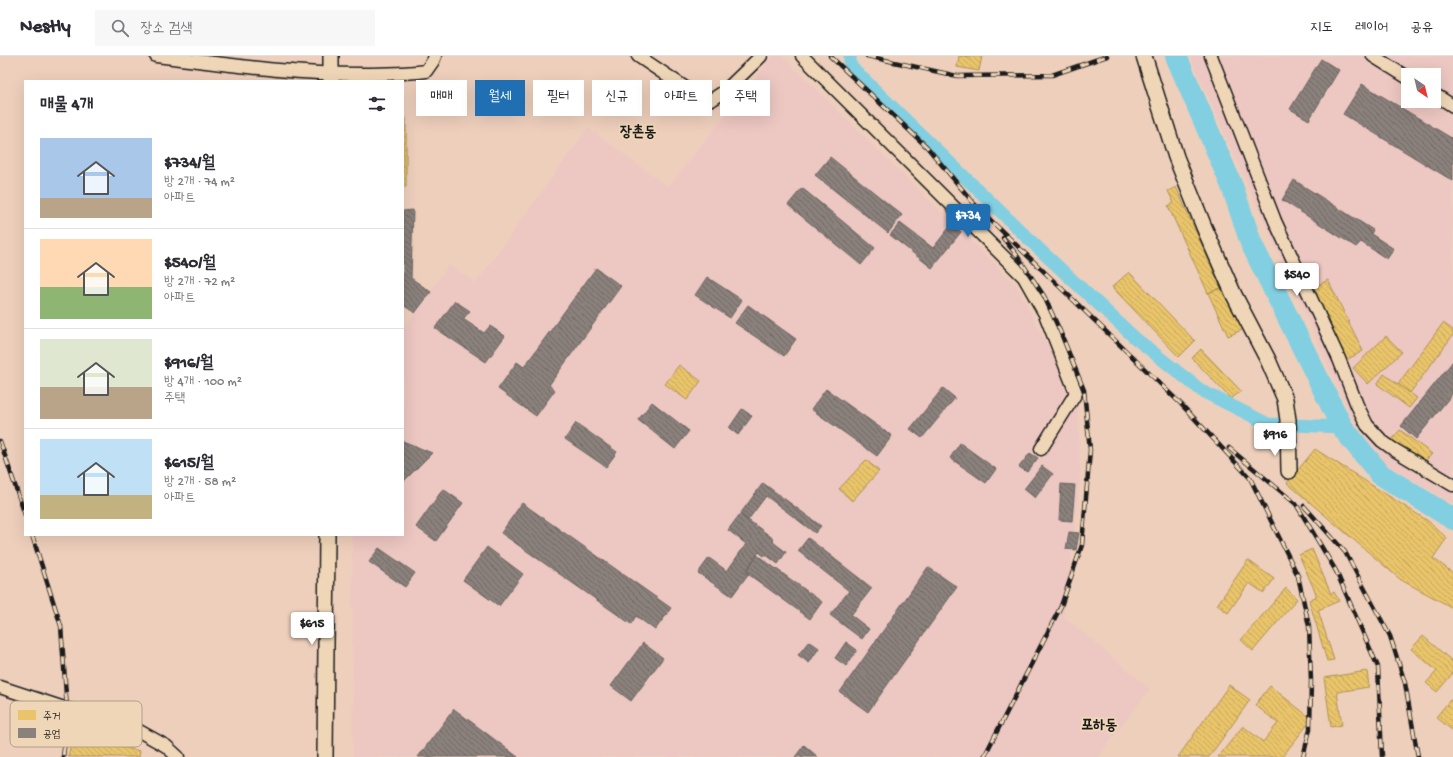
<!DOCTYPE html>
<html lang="ko">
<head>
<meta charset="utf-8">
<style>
	:root { --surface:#fff; --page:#f7f7f7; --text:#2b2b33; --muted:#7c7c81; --line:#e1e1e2; --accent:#1f6fb2 }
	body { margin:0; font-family:"Gochi Hand","Poor Story",sans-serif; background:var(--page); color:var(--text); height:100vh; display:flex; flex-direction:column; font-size:15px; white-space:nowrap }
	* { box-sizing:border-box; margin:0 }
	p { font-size:13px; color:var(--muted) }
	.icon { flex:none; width:22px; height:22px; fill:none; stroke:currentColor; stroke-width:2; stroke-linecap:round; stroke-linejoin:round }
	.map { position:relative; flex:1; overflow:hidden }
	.side { position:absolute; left:24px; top:24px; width:380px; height:456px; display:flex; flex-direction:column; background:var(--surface); border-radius:0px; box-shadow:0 4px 16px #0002 }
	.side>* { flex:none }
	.top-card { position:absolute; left:416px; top:24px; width:380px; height:36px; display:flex; gap:8px }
	.needle { width:26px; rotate:145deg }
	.buttons { position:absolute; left:1401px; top:12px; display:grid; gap:8px }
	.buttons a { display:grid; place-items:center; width:40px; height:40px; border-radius:0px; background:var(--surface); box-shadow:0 4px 16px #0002; font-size:20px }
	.price { position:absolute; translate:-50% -34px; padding:0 9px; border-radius:4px; background:#fff; color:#222; font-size:13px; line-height:26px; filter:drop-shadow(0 1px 2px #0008) }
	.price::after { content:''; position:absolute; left:50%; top:24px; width:12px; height:9px; margin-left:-6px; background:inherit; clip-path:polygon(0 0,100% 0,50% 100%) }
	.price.active { background:var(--accent); color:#fff }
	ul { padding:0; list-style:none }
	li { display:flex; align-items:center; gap:12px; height:100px; padding:0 16px }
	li+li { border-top:1px solid var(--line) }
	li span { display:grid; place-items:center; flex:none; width:112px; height:80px; border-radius:0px; color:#555 }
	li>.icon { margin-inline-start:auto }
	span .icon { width:48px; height:48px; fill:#fffc; stroke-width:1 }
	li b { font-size:17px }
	h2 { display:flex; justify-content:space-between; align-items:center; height:48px; padding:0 16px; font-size:17px }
	.pill { padding:0 14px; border-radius:0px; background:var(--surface); box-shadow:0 4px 16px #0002; font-size:14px; line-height:36px }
	.pill.active { background:var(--accent); color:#fff }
	header { display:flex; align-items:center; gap:24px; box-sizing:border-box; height:56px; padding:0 20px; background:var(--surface); border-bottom:1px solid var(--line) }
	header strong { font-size:19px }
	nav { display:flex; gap:22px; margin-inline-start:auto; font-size:14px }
	.search { width:280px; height:36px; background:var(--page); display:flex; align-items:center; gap:10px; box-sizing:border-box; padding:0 14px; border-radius:0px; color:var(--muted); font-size:15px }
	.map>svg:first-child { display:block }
</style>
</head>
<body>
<header>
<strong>Nestly</strong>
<div class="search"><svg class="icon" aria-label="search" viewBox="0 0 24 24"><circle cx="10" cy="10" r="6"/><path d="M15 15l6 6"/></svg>장소 검색</div>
<nav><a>지도</a><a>레이어</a><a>공유</a></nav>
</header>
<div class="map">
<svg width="1453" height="701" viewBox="0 0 1453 701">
	<defs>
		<pattern id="homes-back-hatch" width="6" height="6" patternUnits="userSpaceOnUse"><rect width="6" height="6" fill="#e9c46a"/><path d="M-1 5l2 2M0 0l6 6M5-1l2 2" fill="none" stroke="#c7a85b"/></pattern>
		<pattern id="industry-back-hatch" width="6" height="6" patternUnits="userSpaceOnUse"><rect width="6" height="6" fill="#8a817c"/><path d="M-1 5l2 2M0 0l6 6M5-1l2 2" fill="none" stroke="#706965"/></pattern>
	</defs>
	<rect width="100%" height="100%" fill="#eecfbc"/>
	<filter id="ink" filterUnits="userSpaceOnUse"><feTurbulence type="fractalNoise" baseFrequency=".025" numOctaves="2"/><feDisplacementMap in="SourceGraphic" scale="8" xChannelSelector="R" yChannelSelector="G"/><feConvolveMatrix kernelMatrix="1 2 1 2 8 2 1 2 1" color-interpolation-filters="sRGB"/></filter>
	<g filter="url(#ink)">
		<!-- built -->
		<path fill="#edc7c2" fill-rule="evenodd" d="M773 0H782L1016 229 1078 348 1080 424 1064 561 1150 633 1098 701H353L352 479H403V274L449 209 476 227 588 72 668 131Z
			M1190 0H1453V448L1386 408 1352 363ZM1408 19H1434V45H1408Z"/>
		<!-- homes -->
		<path fill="url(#homes-back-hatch)" stroke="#ac9253" d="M959 0H982L979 15 957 11Z
			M403 62H406V131H403Z
			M1176 131 1221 232 1208 237 1168 150 1174 147 1168 135Z
			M1129 216 1195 285 1179 301 1112 231Z
			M1328 224 1363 295 1346 304 1310 233Z
			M1221 232 1244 273 1228 280 1208 237Z
			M1443 267 1453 274V279L1410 337 1398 328Z
			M1386 280 1402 296 1368 328 1353 312Z
			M1201 293 1241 335 1231 343 1192 302Z
			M679 309 701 325 687 344 665 328Z
			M1384 318 1417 342 1409 352 1377 328Z
			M1400 374 1432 398 1425 405 1391 385Z
			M1315 393 1428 465 1447 482 1433 502 1453 517V552L1401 524 1287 427Z
			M866 404 879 415 852 445 839 433Z
			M1312 493 1331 538 1334 536 1339 545 1318 554 1334 604 1327 605 1309 544 1317 540 1299 499Z
			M1248 504 1274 523 1264 537 1249 527 1228 557 1217 549Z
			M1286 532 1297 543 1253 595 1241 584Z
			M1423 580 1453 606V617L1437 636 1426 627 1437 615 1411 593Z
			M1367 615 1369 631 1337 636 1342 669 1331 671 1324 622Z
			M1229 629 1250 644 1209 701H1178Z
			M1270 630 1312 663 1282 701H1218L1243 670 1263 686 1278 667 1255 649Z
			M1450 644 1453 646V675L1436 661Z
			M73 680 140 695 139 701H68Z"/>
		<!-- industry -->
		<path fill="url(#industry-back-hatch)" stroke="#69635f" d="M1321 3 1339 14 1309 64 1290 53Z
			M1362 28 1453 83V125L1343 58Z
			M830 101 902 159 888 177 815 119Z
			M1294 124 1373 174 1371 178 1394 193 1387 203 1361 186 1356 191 1282 144Z
			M802 132 875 192 861 209 788 149Z
			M413 154 411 222 431 236 415 257 403 249V155Z
			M900 167 933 192 952 168 961 176 932 212 890 179Z
			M596 212 621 230 549 329 555 334 536 360 498 333 517 306 524 311Z
			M707 221 742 244 730 262 695 239Z
			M455 245 470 255 463 263 484 277 490 270 505 280 486 306 435 272Z
			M748 249 796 283 784 300 735 267Z
			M1453 305V337L1416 383 1401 370Z
			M943 332 955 342 922 382 910 373Z
			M826 333 892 380 877 400 811 353Z
			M652 346 689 375 675 393 638 364Z
			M742 353 752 360 738 379 729 372Z
			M576 367 617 396 606 411 565 383Z
			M403 385 432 397 403 426Z
			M960 387 996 413 986 427 950 402Z
			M1030 397 1038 402 1027 416 1019 411Z
			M1042 410 1053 418 1035 442 1024 433Z
			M763 427 821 470 815 477 766 440 748 464 740 458Z
			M1061 428 1075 429 1072 465 1059 464Z
			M443 433 463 447 436 485 416 471Z
			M522 447 671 552 655 574 636 560 631 568 501 477Z
			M740 458 774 483 773 486 786 496 778 508 765 498 764 500 759 496 746 515 749 517 732 540 698 517 709 502 727 515 746 488 728 474Z
			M1069 476 1079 477 1076 494 1066 493Z
			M808 482 872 532 851 559 869 573 862 583 830 559 849 535 798 495Z
			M487 491 523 518 499 550 463 524Z
			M379 492 415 517 405 531 369 506Z
			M757 499 822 546 810 563 748 518 749 517 746 515Z
			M928 511 957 531 868 656 840 636Z
			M809 585 819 592 809 607 798 599Z
			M846 586 857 594 846 610 835 602Z
			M643 587 663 602 631 645 611 630Z
			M454 653 518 701H418Z
			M804 689 818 701H795Z"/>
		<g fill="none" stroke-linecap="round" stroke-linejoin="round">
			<!-- canal -->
			<path stroke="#82cfe1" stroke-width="13" d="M850 0V10L1038 192 1135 282 1202 335 1268 368 1342 371"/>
			<!-- river -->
			<path stroke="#82cfe1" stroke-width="22" d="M1176 0 1232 130 1251 187 1342 371 1380 418 1453 463"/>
			<!-- minor casing -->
			<g stroke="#1c1c1c" stroke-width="15">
				<path id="minor" d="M156 0C224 8 291 18 359 18 382 18 404 18 426 15L433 5 435 0
					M638 0 702 43H713L725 35 761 0
					M802 0 1024 221 1045 258 1076 337 1041 393
					M1211 0 1275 165 1339 303 1357 349 1367 369 1382 385 1393 393 1453 429
					M1373 0 1408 22
					M1434 38 1453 50
					M0 631 67 653 130 670 166 690 178 701"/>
			</g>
			<!-- tertiary casing -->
			<g stroke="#1c1c1c" stroke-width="18">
				<path id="tertiary" d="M1144 0 1176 101 1204 171 1234 239 1268 304 1285 343 1288 364 1289 415
					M331 25V0
					M325 701 327 479"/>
			</g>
			<!-- minor -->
			<use href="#minor" stroke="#efd6b7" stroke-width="12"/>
			<!-- tertiary -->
			<use href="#tertiary" stroke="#efd6b7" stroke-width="15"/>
			<!-- rail casing -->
			<g stroke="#1c1c1c" stroke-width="4.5">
				<path id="rail" d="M830 0 927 91 976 150 1180 347 1250 422 1298 520 1309 570 1311 625 1310 673 1303 701
					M867 0 957 20 1052 19 1107 0
					M0 385 25 459
					M1229 392 1296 448 1336 515 1378 611 1382 701
					M1304 450 1345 496 1390 580 1405 627 1418 701
					M32 479 61 570 67 653 65 685 63 701
					M984 701 1061 550 1082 489 1090 394 1084 334 1060 275 1044 240 1016 198 1003 182"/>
			</g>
			<!-- rail -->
			<use href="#rail" stroke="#efd6b7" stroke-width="3" stroke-dasharray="9" stroke-linecap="butt"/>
		</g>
	</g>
	<g text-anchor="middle" stroke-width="4" stroke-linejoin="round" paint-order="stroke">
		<!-- quarter labels -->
		<g font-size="15" font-weight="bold" fill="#1c1c1c" stroke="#efd6b7">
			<text x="638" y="80">장촌동</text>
			<text x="1099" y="673">포하동</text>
		</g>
	</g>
	<!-- legend -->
	<rect x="10" y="645" width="132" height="46" rx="6" fill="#efd6b7" stroke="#b09e88" stroke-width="1"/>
	<rect x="18" y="654" width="18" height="10" fill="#e9c46a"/>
	<rect x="18" y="672" width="18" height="10" fill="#8a817c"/>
	<g font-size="11" fill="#1c1c1c">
		<text x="43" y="663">주거</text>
		<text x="43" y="681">공업</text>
	</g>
</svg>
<div class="buttons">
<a><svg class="needle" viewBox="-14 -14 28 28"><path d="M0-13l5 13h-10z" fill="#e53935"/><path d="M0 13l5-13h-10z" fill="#7c7c81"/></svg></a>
</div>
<b class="price active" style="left:968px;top:182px">$734</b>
<b class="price" style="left:1297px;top:241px">$540</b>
<b class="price" style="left:1275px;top:401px">$916</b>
<b class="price" style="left:312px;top:590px">$615</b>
<div class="top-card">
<a class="pill">매매</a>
<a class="pill active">월세</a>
<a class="pill">필터</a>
<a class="pill">신규</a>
<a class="pill">아파트</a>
<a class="pill">주택</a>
</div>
<section class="side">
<h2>매물 4개<svg class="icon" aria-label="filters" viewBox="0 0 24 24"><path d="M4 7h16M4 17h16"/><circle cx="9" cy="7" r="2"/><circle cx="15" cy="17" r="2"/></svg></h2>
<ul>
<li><span style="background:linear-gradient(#a9c7e8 75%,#b9a48a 0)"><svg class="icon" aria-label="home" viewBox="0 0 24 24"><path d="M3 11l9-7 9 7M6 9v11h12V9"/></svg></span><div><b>$734/월</b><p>방 2개 · 74 m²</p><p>아파트</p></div></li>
<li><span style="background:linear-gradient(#ffd9b3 60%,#8fb573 0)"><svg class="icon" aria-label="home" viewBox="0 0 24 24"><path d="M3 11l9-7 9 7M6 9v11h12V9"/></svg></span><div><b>$540/월</b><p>방 2개 · 72 m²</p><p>아파트</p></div></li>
<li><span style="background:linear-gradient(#dfe7d0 60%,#b9a48a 0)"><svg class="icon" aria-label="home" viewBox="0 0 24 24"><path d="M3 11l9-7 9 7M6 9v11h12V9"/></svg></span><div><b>$916/월</b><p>방 4개 · 100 m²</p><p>주택</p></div></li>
<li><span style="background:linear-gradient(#bfe0f5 70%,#c2b280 0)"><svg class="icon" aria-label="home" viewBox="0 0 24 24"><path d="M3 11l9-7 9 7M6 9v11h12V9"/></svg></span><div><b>$615/월</b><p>방 2개 · 58 m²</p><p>아파트</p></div></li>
</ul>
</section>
</div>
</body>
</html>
